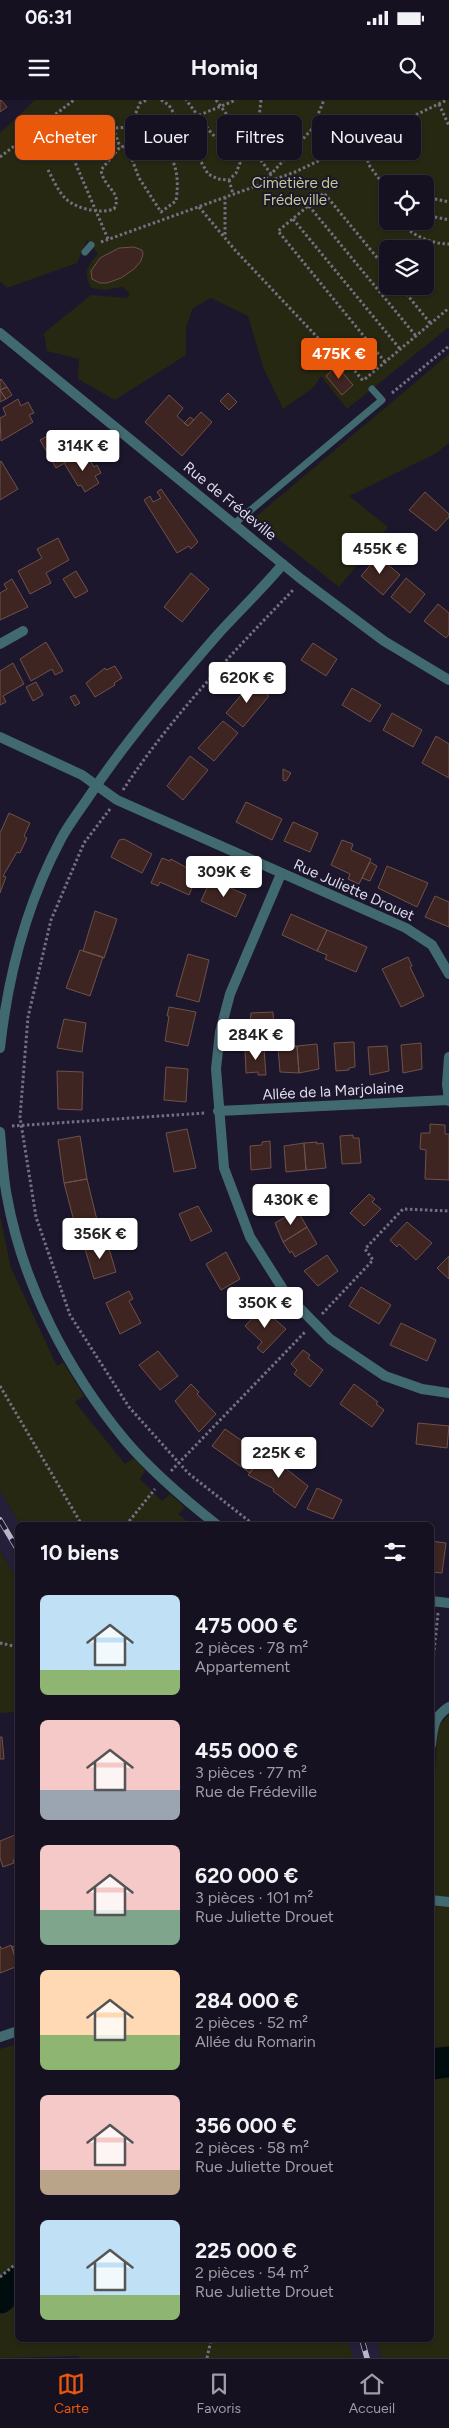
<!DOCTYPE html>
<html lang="fr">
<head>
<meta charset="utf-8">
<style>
	:root { --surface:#151121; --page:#221f2e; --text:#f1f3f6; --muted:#9d9da5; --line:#34313f; --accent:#ea580c }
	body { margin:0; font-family:Figtree,sans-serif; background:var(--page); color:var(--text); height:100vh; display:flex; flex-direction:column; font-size:19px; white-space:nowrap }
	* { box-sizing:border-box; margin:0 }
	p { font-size:16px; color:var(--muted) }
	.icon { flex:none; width:28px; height:28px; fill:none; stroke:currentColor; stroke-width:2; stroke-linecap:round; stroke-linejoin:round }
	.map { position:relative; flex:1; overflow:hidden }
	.panel { position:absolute; left:15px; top:1422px; width:419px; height:820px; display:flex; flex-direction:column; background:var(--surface); border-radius:8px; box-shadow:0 1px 4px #0004,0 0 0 1px var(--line) }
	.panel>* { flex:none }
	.guide { position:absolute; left:15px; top:15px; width:420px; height:45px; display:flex; gap:10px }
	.fabs { position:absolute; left:379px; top:75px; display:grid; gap:10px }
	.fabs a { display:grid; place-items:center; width:55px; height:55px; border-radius:8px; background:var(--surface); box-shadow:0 1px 4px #0004,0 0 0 1px var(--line); font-size:25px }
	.price { position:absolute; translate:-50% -42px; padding:0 11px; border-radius:5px; background:#fff; color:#222; font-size:16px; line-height:32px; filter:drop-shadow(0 1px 2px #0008) }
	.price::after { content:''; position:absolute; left:50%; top:30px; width:15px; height:11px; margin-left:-8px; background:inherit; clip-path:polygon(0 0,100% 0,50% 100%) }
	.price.selected { background:var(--accent); color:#fff }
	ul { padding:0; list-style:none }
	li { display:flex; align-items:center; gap:15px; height:125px; padding:0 25px }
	li span { display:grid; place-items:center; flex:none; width:140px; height:100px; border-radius:8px; color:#555 }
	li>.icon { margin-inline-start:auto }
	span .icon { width:60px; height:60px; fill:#fffc; stroke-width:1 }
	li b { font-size:21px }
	h2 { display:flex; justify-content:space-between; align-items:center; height:60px; padding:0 25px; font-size:21px }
	.tag { padding:0 18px; border-radius:8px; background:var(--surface); box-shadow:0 1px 4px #0004,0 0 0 1px var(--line); font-size:18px; line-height:45px }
	.tag.selected { background:var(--accent); color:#fff }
	.status { display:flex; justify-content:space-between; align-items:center; height:35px; padding:0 25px; background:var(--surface); direction:ltr }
	.status svg { height:14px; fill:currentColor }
	header { display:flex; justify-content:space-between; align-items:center; height:65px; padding:0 25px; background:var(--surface); font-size:22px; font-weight:700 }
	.dock { display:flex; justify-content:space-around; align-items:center; height:70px; border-top:1px solid var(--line); background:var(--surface); font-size:14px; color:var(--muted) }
	.dock a { display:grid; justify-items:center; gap:2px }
	.dock .selected { color:var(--accent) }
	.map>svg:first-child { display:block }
</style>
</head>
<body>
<div class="status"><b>06:31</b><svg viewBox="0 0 49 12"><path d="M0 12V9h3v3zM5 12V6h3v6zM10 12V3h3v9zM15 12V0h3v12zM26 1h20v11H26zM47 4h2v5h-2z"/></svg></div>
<header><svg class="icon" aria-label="menu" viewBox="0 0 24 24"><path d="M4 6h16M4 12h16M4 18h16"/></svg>Homiq<svg class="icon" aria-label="search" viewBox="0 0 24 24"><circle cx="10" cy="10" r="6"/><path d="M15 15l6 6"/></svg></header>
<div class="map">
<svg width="449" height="2258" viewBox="0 0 449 2258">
	<rect width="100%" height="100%" fill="#1c172c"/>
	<!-- built -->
	<path fill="#261f3a" d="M0 1391 21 1425H18L17 1480 0 1450Z
		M348 2240H377L382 2258H353Z"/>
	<!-- green -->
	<path fill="#262811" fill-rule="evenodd" d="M35 0H449V227L347 309 321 276 314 287 283 309 263 267 248 216 211 198 193 208 186 227V255L115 300 78 279 79 259 47 251 44 233 91 195 127 198 130 194 123 187 104 190 91 188C83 172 87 166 98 154L87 140 77 163 7 188 0 181V33ZM388 84H425V121H388ZM388 149H425V186H388Z
		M449 254V343L435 354 349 396 388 427 339 487 253 419Z
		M0 1116 11 1168 57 1266 63 1262 84 1296 75 1302 125 1364 134 1358 145 1370 140 1379 162 1401 170 1394 185 1407 178 1414 192 1425H21L0 1391Z
		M0 1450 17 1480V1612L0 1613Z
		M449 1615V2258H382L377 2240H431V1731L438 1626Z
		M17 1944 18 2240H348L353 2258H79V2256L0 2258V1949Z"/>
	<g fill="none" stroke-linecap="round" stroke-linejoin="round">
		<!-- river -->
		<path stroke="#000d0f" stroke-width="31" d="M431 1964 449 1962
			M0 2198 18 2182"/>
	</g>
	<!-- building -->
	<path fill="#3f2521" stroke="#6e514b" d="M1 0 7 7 0 12V1Z
		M134 147 142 150 143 154 141 161 134 169 121 178 107 183H100L92 179 91 171 100 158 119 148Z
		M337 266 353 285 342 295 326 276Z
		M1 279 7 287 0 290 6 299 0 302V280Z
		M7 287 12 295 6 299 0 290Z
		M228 293 237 302 229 310 220 301Z
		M169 295 183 308 177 316 188 326 201 312 212 322 182 356 145 322Z
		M18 299 21 306 28 302 34 313 29 315 33 322 1 341 0 318 6 315 3 308Z
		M190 317 194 320 188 326 184 323Z
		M55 332 59 339 68 335 77 356 56 368 40 340Z
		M87 355 94 367 97 365 101 373 95 376 99 383 85 392 81 385 78 386 64 363 77 356 79 360Z
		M1 361 18 389 0 400V362Z
		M161 389 198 442 191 449 189 446 177 453 144 400 150 396 153 402 161 398 157 392Z
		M425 392 449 414V417L436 431 409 410Z
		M58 438 69 460 46 473 51 483 30 494 18 471 42 458 37 449Z
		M378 456 400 475 383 495 361 476Z
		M76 471 88 491 75 498 63 479Z
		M191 473 209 489 182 522 164 507Z
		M406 478 425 494 410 513 391 497Z
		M12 479 28 507 0 520V493L7 489 4 484Z
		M438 504 449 513V534L446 538 424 521Z
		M46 542 63 571 55 575 52 569 31 581 20 559Z
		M313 543 337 559 326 576 301 560Z
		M13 563 24 584 3 596 6 602 0 605V571Z
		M115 566 122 578 114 583 115 585 95 597 86 583 105 568 106 570Z
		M36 582 43 595 33 601 26 587Z
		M252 582 269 596 243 627 226 613Z
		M352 588 381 605 370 622 342 605Z
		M75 595 80 603 75 606 70 597Z
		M392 613 422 630 413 647 383 630Z
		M223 621 238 633 214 661 198 648Z
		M436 636 449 644V678L422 663Z
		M190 656 208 670 183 700 167 686Z
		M283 669 291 673 286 681 283 680Z
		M246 702 282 719 272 740 236 722Z
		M9 713 30 723 24 736 27 738 20 753 17 752 3 776 6 777 0 793V733Z
		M293 722 318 733 310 752 284 741Z
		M124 739 152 754 142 773 111 757 119 740Z
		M342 740 353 744 351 750 371 759 359 784 348 779 350 774 331 765Z
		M162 758 170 761 171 759 198 774 189 795 160 782 158 786 151 783Z
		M370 762 377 766 370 781 362 778Z
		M387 766 428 783 417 807 378 788Z
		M211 779 246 795 236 817 201 801Z
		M435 796 449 802V827L425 817Z
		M95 811 117 819 104 858 83 851Z
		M291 814 327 830 317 851 282 835Z
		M327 830 367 847 356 872 325 859 327 855 317 851Z
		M80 850 103 857 90 896 66 888Z
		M188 854 209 860 199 902 176 896Z
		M408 857 412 866 410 867 424 896 401 907 382 869Z
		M169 907 196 912 188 946 165 941 169 916H167Z
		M273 912 274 933H246V924H250L251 913Z
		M64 919 86 923 82 952 57 948Z
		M354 942 355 967 349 968V970L336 971 334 943Z
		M421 943 422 969 403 973 401 945Z
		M317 944 319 969 299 973 297 946Z
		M297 946 299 973 280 972 278 947Z
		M387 946 389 971 370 975 368 947Z
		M264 948 266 975H258V972L246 973 245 949Z
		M166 967 188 969 186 1002 164 1000Z
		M57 971 83 972 82 1010 58 1009Z
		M430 1024 445 1025V1034H449V1080L425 1079 426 1050 420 1049 421 1033H430Z
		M187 1029 196 1068 174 1072 166 1033Z
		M353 1035V1038H359L361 1063 342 1064 340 1036Z
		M80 1036 87 1079 64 1083 58 1040Z
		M270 1041 271 1068 251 1070 250 1046 262 1045V1042Z
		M317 1042V1044L323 1043 326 1068 306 1070 304 1043Z
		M304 1043 306 1070 286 1072 284 1046Z
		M87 1079 97 1120 75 1125 64 1083Z
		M369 1094 375 1099 372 1102 381 1109 364 1126 350 1113Z
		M198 1106 212 1131 191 1141 179 1114Z
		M297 1110 307 1127 283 1142 275 1123Z
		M407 1122 432 1143 416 1160 399 1144 397 1147 390 1140Z
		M307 1127 317 1144 295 1157 292 1151 290 1153 283 1142Z
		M107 1142 116 1172 94 1179 85 1149Z
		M226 1152 240 1179 221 1190 206 1164Z
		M327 1155 338 1171 318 1186 304 1171Z
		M449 1156V1179L437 1168Z
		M361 1187 391 1205 379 1224 349 1206Z
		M129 1191 133 1199 129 1201 141 1223 120 1234 106 1203Z
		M262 1208 286 1229 263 1253 257 1248 262 1242 245 1226Z
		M401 1223 436 1240 427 1261 390 1245Z
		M303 1250 310 1255 308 1258 323 1270 310 1287 294 1274 297 1270 291 1264Z
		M158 1251 178 1276 160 1290 139 1265Z
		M191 1284 199 1292 197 1294 216 1314 199 1332 175 1301Z
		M354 1284 378 1302 376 1304 384 1310 372 1327 340 1304Z
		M418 1323 449 1326 447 1348 416 1344Z
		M225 1329 248 1345 250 1343 257 1348 243 1368 212 1346Z
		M267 1350 277 1357 275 1360 308 1386 295 1408 273 1391 274 1389 248 1375Z
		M255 1351 263 1356 250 1373 243 1368Z
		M317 1388 342 1400 333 1419 307 1409Z
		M431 1441 446 1443 442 1473 431 1472Z
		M0 1637H2L4 1659H0Z
		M15 1735 18 1743V1758L13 1760 14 1763 3 1767 0 1758V1741Z
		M11 1845 18 1866 0 1873V1846L2 1849Z
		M18 1845V1861L12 1847Z"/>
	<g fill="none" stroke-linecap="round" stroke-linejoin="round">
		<!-- path -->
		<path stroke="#747083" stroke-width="3" stroke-dasharray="2.5 2.5" stroke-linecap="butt" d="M161 0 169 5 208 74 218 79 229 80 236 73 240 63 237 54 212 34 186 0
			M216 0 271 74
			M261 0 259 17 285 59
			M439 4 449 26
			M130 27 140 3 147 0
			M113 28 120 47
			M362 41 369 65 388 91
			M0 57 74 0
			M48 70C53 79 58 91 65 98 75 109 101 114 114 109 123 92 104 89 101 70L120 47 127 46 139 78 161 112 176 101C179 81 178 58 160 46 148 38 146 40 141 26
			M229 80 233 94
			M263 83 312 29 324 0
			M225 97V137
			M425 97 449 102
			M309 106 416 236
			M199 107 235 150 319 239 340 253
			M425 115 449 120
			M293 119 400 249
			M399 121C411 135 431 144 449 144
			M108 139 71 53C73 42 82 34 91 30L180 23 236 0
			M101 142 295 72 447 0
			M400 186 431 224
			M385 262 278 131 324 93 388 171
			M323 267 340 253 364 282
			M365 279 449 208
			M392 293 449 246
			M123 690C171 617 233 552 294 489
			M110 709 84 743 51 820 28 917 20 1017 36 1117 70 1215 129 1307 188 1373 254 1425
			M12 1026 205 1013
			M322 1214 373 1160 365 1149 403 1109 449 1111
			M0 1286 82 1425
			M171 1371 305 1232
			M126 1425 155 1389
			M0 1543 18 1547
			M431 1580 438 1513
			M0 2177 18 2162
			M207 2258 211 2240"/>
		<!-- service -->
		<path stroke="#416a70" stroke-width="7" d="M85 152 91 145
			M234 424 382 300 372 289"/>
		<!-- minor -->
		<path stroke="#416a70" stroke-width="10" d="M0 233 301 479 384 541 449 580
			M0 544 23 531
			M0 637 82 675 117 700 406 828 432 845 449 874
			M281 774 230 894 220 932 216 969 224 1068 250 1137 286 1194 330 1239 385 1276 422 1289 449 1293
			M0 948C8 875 26 805 61 739 69 724 80 710 90 695 128 638 174 585 219 533 240 510 263 488 283 464
			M449 957 447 984 449 1001
			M218 1011 448 1000
			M0 1032C2 1054 3 1076 7 1097 23 1185 68 1271 125 1340 152 1372 184 1399 217 1425
			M431 1501 449 1503
			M431 1645C433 1628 433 1617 449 1607
			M431 1800 449 1802
			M0 1937 18 1931"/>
		<!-- rail casing -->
		<g stroke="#b9b6c6" stroke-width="5.5">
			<path id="rail" d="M0 1420 18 1450
				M362 2240 367 2258"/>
		</g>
		<!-- rail -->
		<use href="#rail" stroke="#1c172c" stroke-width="4" stroke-dasharray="11" stroke-linecap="butt"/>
	</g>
	<g text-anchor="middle" stroke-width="4" stroke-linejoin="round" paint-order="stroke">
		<!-- park labels -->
		<g font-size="15" fill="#c5ca93" stroke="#1c172c">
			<text x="295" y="88">Cimetière de<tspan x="295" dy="17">Frédeville</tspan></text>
		</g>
		<!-- street labels -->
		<g font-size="15" fill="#dedbea" stroke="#1c172c">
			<text transform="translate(230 401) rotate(39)" y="5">Rue de Frédeville</text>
			<text transform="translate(354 790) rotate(24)" y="5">Rue Juliette Drouet</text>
			<text transform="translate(333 991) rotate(-3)" y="5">Allée de la Marjolaine</text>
		</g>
	</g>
</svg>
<div class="fabs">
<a><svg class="icon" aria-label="locate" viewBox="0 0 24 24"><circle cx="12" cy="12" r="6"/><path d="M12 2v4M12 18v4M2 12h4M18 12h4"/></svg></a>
<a><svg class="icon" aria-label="layers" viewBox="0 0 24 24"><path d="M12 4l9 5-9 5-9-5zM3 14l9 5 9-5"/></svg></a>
</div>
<b class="price selected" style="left:339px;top:280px">475K €</b>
<b class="price" style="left:83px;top:372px">314K €</b>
<b class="price" style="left:380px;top:475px">455K €</b>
<b class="price" style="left:247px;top:604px">620K €</b>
<b class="price" style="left:224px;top:798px">309K €</b>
<b class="price" style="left:256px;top:961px">284K €</b>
<b class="price" style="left:291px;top:1126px">430K €</b>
<b class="price" style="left:100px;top:1160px">356K €</b>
<b class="price" style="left:265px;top:1229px">350K €</b>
<b class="price" style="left:279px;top:1379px">225K €</b>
<div class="guide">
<a class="tag selected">Acheter</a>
<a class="tag">Louer</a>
<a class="tag">Filtres</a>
<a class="tag">Nouveau</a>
</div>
<section class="panel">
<h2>10 biens<svg class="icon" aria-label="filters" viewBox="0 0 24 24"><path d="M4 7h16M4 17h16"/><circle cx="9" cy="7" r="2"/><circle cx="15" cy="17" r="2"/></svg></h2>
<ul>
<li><span style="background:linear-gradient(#bfe0f5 75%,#8fb573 0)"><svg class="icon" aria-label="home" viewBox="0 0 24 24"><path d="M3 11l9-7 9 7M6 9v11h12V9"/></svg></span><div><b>475 000 €</b><p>2 pièces · 78 m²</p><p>Appartement</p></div></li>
<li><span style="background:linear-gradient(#f6c9c9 70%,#9aa5b1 0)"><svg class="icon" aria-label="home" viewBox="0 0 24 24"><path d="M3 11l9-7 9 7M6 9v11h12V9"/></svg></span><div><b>455 000 €</b><p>3 pièces · 77 m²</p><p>Rue de Frédeville</p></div></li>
<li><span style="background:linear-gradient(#f6c9c9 65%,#7fa58c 0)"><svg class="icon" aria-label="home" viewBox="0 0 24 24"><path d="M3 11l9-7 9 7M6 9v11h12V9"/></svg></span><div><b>620 000 €</b><p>3 pièces · 101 m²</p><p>Rue Juliette Drouet</p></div></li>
<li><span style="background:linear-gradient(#ffd9b3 65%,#8fb573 0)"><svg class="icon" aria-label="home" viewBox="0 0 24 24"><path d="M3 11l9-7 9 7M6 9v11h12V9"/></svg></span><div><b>284 000 €</b><p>2 pièces · 52 m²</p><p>Allée du Romarin</p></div></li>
<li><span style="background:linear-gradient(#f6c9c9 75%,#b9a48a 0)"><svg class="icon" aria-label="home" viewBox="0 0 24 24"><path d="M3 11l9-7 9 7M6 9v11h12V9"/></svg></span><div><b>356 000 €</b><p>2 pièces · 58 m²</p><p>Rue Juliette Drouet</p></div></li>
<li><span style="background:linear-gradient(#bfe0f5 75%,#8fb573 0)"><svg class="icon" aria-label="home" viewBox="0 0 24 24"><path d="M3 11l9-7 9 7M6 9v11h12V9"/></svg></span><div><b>225 000 €</b><p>2 pièces · 54 m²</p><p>Rue Juliette Drouet</p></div></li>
</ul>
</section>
</div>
<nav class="dock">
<a class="selected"><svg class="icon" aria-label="map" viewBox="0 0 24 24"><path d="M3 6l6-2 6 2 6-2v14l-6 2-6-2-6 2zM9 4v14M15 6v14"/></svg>Carte</a>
<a><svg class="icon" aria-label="saved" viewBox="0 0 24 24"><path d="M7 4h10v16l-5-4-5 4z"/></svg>Favoris</a>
<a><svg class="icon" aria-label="home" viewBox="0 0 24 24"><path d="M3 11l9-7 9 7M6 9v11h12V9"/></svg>Accueil</a>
</nav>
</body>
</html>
